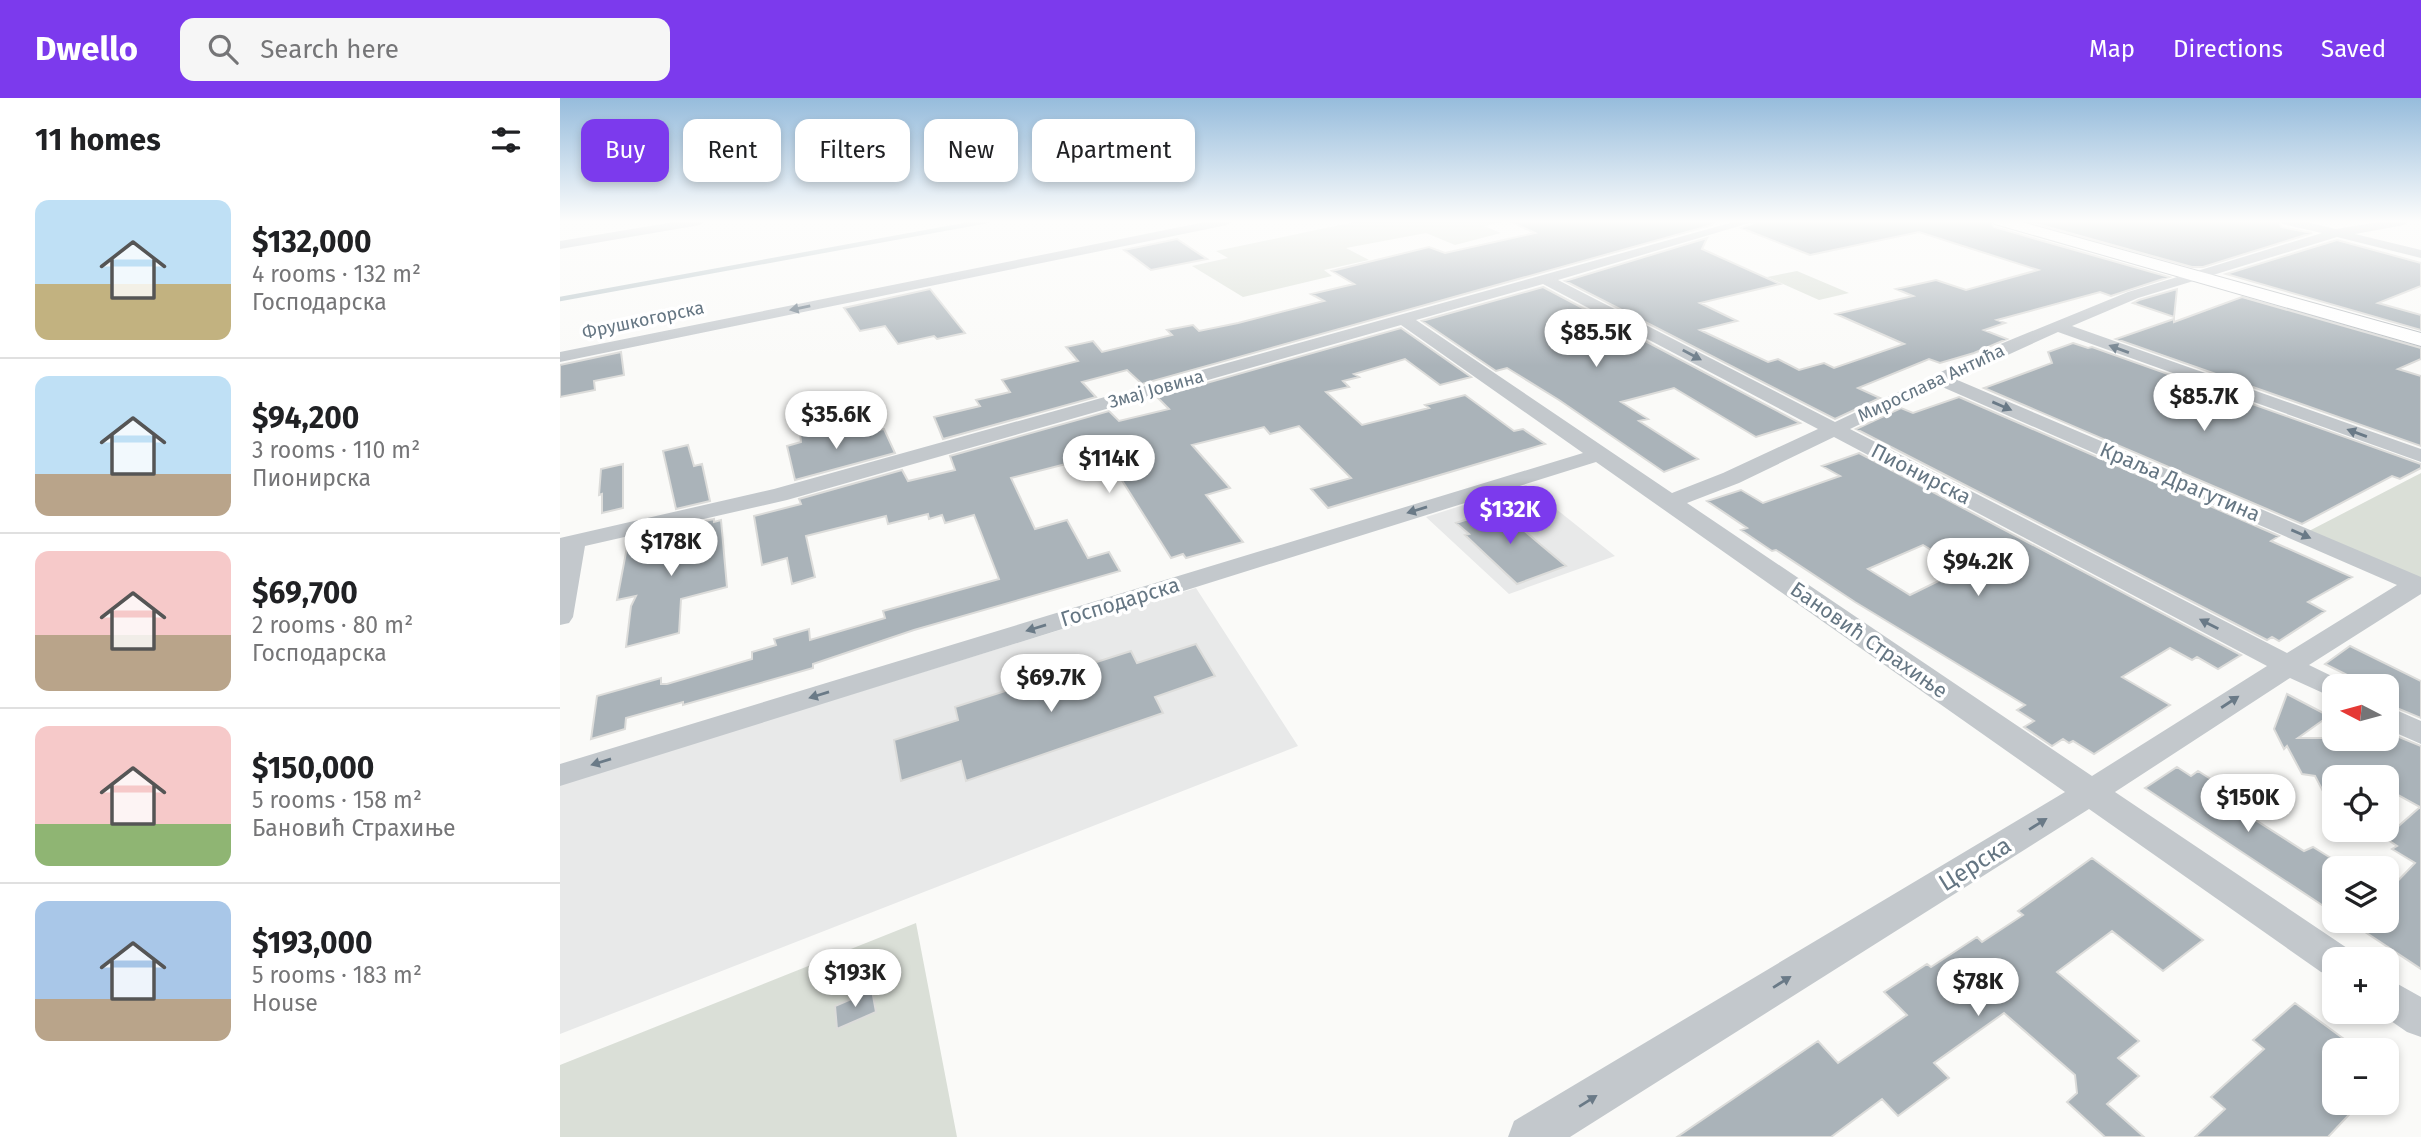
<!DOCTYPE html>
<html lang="en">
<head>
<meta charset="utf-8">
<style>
	:root { --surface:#fff; --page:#f6f6f6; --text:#202124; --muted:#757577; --line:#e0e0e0; --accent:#7c3aed }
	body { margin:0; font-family:"Fira Sans",sans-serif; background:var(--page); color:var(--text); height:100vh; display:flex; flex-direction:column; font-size:26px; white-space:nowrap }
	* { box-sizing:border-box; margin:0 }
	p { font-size:23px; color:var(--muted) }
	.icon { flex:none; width:38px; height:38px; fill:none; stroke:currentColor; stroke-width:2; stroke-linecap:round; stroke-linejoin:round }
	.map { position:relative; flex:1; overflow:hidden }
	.panel { display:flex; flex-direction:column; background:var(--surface); width:560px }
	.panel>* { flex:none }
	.banner { position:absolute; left:21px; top:21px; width:665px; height:63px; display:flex; gap:14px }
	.needle { width:46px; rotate:276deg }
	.buttons { position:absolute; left:1762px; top:576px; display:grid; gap:14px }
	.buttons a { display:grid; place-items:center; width:77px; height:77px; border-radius:14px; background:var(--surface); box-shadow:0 4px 10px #0003; font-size:35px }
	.price { position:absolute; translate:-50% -60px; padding:0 16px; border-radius:24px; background:#fff; color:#222; font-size:23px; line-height:46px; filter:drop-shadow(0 2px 4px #0008) }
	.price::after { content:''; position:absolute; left:50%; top:42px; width:21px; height:16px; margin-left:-10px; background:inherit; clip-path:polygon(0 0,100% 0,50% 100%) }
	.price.current { background:var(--accent); color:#fff }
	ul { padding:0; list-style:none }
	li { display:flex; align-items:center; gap:21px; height:175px; padding:0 35px }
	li+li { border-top:2px solid var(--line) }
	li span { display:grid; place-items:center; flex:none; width:196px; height:140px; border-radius:14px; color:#555 }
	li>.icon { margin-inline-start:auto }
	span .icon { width:84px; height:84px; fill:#fffc; stroke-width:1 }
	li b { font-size:30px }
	h2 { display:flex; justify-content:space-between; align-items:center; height:84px; padding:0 35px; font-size:30px }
	.pill { padding:0 24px; border-radius:14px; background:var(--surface); box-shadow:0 4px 10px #0003; font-size:24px; line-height:63px }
	.pill.current { background:var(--accent); color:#fff }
	header { display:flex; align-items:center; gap:42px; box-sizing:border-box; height:98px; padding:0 35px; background:var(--accent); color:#fff }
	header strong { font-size:33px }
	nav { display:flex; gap:38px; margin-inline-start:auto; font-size:24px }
	.search { width:490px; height:63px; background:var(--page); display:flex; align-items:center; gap:18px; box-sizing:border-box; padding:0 24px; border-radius:14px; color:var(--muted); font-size:26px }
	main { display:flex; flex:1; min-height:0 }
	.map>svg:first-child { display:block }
</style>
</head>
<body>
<header>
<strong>Dwello</strong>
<div class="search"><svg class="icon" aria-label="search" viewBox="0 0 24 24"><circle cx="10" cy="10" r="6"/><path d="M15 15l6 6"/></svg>Search here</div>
<nav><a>Map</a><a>Directions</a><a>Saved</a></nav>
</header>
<main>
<section class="panel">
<h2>11 homes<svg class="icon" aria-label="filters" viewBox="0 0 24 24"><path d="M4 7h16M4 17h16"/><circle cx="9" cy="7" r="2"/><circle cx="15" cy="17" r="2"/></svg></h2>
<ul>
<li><span style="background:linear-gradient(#bfe0f5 60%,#c2b280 0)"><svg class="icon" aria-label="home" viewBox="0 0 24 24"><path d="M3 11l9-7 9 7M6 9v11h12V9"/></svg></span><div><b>$132,000</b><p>4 rooms · 132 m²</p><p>Господарска</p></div></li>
<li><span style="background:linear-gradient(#bfe0f5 70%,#b9a48a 0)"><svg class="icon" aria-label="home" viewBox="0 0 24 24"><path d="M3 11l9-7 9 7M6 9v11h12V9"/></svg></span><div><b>$94,200</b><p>3 rooms · 110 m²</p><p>Пионирска</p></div></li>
<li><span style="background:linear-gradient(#f6c9c9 60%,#b9a48a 0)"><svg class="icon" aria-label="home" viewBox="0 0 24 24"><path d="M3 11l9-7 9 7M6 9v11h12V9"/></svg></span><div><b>$69,700</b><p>2 rooms · 80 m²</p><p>Господарска</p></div></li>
<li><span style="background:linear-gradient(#f6c9c9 70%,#8fb573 0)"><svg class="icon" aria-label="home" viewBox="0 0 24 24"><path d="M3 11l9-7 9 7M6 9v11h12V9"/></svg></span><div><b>$150,000</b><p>5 rooms · 158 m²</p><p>Бановић Страхиње</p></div></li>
<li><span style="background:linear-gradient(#a9c7e8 70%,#b9a48a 0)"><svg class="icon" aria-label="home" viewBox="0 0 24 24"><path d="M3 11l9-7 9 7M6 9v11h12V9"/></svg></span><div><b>$193,000</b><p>5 rooms · 183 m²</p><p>House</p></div></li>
</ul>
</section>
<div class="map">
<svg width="1861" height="1039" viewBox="0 0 1861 1039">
	<rect width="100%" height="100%" fill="#fafaf8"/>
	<!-- built -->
	<path fill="#e8e9e9" d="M966 387 1055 458 949 496 866 419Z
		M636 490 738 648 0 936V686Z"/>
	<!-- green -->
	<path fill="#dadfd7" d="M799 123H948L924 128 941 135 895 147 866 135 786 150 809 162 764 172 772 178 683 199 632 168 668 160 656 153Z
		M1237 173 1289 195 1259 202 1207 179Z
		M1861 375V481L1749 433Z
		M356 825 397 1039H0V967Z"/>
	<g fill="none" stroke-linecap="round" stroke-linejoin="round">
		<!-- stream -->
		<path stroke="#bbc7cb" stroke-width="4.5" d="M0 201 427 123"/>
	</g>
	<!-- building -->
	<path fill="#aab3b9" stroke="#dcdcda" stroke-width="2" fill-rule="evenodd" d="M949 123H1154L1152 127 582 286 567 272 522 284 536 299 383 341 374 319 420 308 416 302 450 294 442 282 518 263 506 249 533 243 542 254 612 237 607 232 633 227 639 233 678 225 764 203 751 196 794 186 772 173 869 149 885 155 975 135Z
		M1199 123H1430L1434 129 1609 179 1551 198 1540 194 1437 222 1445 225 1424 232 1447 241 1414 255 1380 265 1369 261 1298 290 1320 300 1275 321 1005 183 1147 140 1142 151 1220 186 1140 205 1177 223 1140 232 1208 264 1218 261 1239 272 1264 265 1274 270 1344 246 1276 216 1353 198 1336 191 1376 182 1406 192 1478 172 1359 134 1250 157 1181 130Z
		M1466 123H1719L1721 129 1752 135 1643 169H1632Z
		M617 141 647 161 591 172 564 152Z
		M1777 142 1861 165V188L1818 205 1861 217V232L1666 176Z
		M983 189 1240 325 1196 339 1114 290 1061 304 1088 321 1079 323 1138 361 1104 374 999 302 947 270 936 273 862 223Z
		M370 191 405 235 377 241 374 238 338 246 325 228 300 233 284 210Z
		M1617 191 1614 219 1573 205 1579 202Z
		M1682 199 1861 250V261L1838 271 1861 278V348L1556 241 1614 221V224Z
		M841 230 911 279 880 287 845 261 794 276 799 279 783 283 789 289 766 294 802 327 869 310 865 307 905 297 954 333 963 331 985 346 768 410 751 391 791 380 739 328 710 336 704 329 632 347 670 390 646 397 683 444 626 460 623 456 611 460 556 373 525 382 514 364 451 380 475 431 507 422 528 460 549 454 560 473 354 532 253 566V570L123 607V604L66 620 65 631 31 641 37 598 101 580V586H107L192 561V554L216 547 214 541 249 531 250 542 325 520 323 513 439 481 414 417 385 425 382 417 369 421 368 416 328 426 326 418 246 438 255 479 232 486 227 460 202 467 194 418 241 406 239 401 342 372 348 383 395 372 390 358 549 313 559 323 609 311 597 299Z
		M1513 245 1528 250 1532 249 1861 366V370L1840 381 1832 378 1742 426 1424 290 1492 265 1488 254Z
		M61 254 64 277 34 283 35 292 0 299V267Z
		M1399 299 1719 438 1711 443 1792 479 1748 504 1765 513 1719 543 1712 539 1707 542 1296 331 1341 310 1353 315Z
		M270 329 271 340 324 331 335 355 235 382 227 348 241 344 240 335Z
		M128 347 134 368 142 366 150 403 116 411 103 353Z
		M1299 355 1681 557 1658 571 1637 559 1632 562 1610 550 1562 579 1610 607 1534 656 1513 643 1509 645 1503 641 1492 648 1464 629 1474 623 1457 612 1465 607 1295 504 1216 452 1212 453 1181 432 1187 430 1147 403 1181 392 1203 405 1280 378 1262 368ZM1363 447 1403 471 1350 497 1308 471Z
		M63 366V410L42 415V396L39 397 41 371Z
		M939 411 981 447 1006 468 957 486 905 437 909 436 896 425Z
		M154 421V424L161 422 167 489 121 501 119 535 66 549 71 508 76 498 57 502 67 449 120 437 119 429Z
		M636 546 655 578 595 599 603 615 406 683 401 663 341 683 334 642 398 622 395 609 571 553 577 565Z
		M1790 548 1861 583V620L1827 606V588H1809L1765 566Z
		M1727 596 1769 618 1738 640H1827V634L1861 648V871L1787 822H1827V794L1855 765 1832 751 1837 748 1825 740 1860 709 1827 691V679H1774V714L1755 678 1742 676 1727 648 1724 651 1714 631Z
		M1617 669 1631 678 1638 673 1668 692 1660 697 1663 699 1661 700 1744 753 1753 749 1774 762V815L1585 690Z
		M1532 760 1643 842 1603 873 1552 833 1497 874 1579 943 1558 960 1579 978 1547 1006 1584 1039H1545L1507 1004 1517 995 1515 977 1444 915 1374 965 1389 980 1338 1018 1322 1001 1271 1039H1117L1258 943 1278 965 1347 917 1324 894 1367 866 1371 869 1417 839 1422 844 1463 817 1458 813Z
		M312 892 316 914 277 931 275 908Z
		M1735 905 1799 952H1774V1004H1801L1768 1039H1635L1665 1011 1651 999 1704 951 1693 942Z"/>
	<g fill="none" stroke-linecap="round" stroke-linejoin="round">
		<!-- major casing -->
		<g stroke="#b5babe" stroke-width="2">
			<path id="major" d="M1433 123H1458L1861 235V248L1435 126Z"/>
		</g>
		<!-- minor -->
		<path fill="#c3c8cc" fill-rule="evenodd" d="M120 123H146L140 127 0 151V143Z
			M650 123H673L667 127 0 264V254Z
			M1177 123H1196L998 182 1275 324 1438 247 1568 194 1762 135 1722 126 1721 123H1741L1776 131 1825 123H1850L1844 127 1795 136 1861 152V160L1777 139 1578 200 1512 228 1861 351V364L1498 234 1395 281 1861 479V496L1749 567 1784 584 1786 588H1774V600L1730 580 1555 694 1787 850 1792 861H1774V878L1761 874 1529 711 1010 1039H948L954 1023 1505 694 1036 364 0 688V666L1023 355 841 227 227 402 25 448 13 519 9 525 0 527V440L214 391ZM983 186 1258 331 1163 375 1112 395 856 222ZM1380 288 1837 487 1727 555 1290 331ZM1274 339 1707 568 1532 678 1127 405 1179 385Z
			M1827 608 1861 623V646L1827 631Z
			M1827 880 1861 899V939L1847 934 1818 914H1827Z"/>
		<!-- major -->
		<use href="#major" fill="#fff" fill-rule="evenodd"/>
	</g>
	<!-- one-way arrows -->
	<defs><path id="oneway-solid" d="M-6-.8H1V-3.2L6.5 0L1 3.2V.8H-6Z" transform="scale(1.75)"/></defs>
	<g fill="#6a7a87">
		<use href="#oneway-solid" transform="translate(240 210) rotate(168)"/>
		<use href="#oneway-solid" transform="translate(1559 251) rotate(-160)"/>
		<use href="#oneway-solid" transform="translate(1132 257) rotate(28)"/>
		<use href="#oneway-solid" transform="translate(1442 308) rotate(23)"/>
		<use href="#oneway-solid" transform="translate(1797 335) rotate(-160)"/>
		<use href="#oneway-solid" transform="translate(857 412) rotate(163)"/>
		<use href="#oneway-solid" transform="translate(1741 436) rotate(23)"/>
		<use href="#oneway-solid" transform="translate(1649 526) rotate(-153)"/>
		<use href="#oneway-solid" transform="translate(476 530) rotate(163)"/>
		<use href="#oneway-solid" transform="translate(259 597) rotate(163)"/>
		<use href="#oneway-solid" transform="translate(1670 604) rotate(-33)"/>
		<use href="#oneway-solid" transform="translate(41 664) rotate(163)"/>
		<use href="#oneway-solid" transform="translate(1478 726) rotate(-32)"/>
		<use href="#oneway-solid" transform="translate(1222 884) rotate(-32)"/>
		<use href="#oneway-solid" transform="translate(1028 1003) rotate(-32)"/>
	</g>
	<!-- sky -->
	<linearGradient id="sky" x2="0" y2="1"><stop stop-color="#96bcdc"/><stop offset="0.46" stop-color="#fdfdfc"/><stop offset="1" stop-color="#fdfdfc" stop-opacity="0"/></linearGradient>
	<rect width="1861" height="268" fill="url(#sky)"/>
	<g text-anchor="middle" stroke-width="7" stroke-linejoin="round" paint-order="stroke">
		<!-- far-street labels -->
		<g font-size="18" fill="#657683" stroke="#fff">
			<text transform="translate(83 222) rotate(-12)" y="6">Фрушкогорска</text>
			<text transform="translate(1371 285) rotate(-25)" y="6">Мирослава Антића</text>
			<text transform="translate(596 291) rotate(-16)" y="6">Змај Јовина</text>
		</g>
		<!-- street labels -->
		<g font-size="21" fill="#657683" stroke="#fff">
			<text transform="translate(1361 376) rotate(27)" y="7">Пионирска</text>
			<text transform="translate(1620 384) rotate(23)" y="7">Краља Драгутина</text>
			<text transform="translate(560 504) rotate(-17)" y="7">Господарска</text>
			<text transform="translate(1309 542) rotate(35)" y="7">Бановић Страхиње</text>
		</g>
		<!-- near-street labels -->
		<g font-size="24" fill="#657683" stroke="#fff">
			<text transform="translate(1415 766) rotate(-32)" y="8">Церска</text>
		</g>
	</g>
</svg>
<div class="buttons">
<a><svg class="needle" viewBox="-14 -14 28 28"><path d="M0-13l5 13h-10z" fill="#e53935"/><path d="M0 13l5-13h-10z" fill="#757577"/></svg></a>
<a><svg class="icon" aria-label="locate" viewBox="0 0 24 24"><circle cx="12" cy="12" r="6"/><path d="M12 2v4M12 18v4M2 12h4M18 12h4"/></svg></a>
<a><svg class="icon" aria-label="layers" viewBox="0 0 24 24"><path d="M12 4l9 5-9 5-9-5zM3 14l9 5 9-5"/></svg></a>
<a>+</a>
<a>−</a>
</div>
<b class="price" style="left:1036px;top:271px">$85.5K</b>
<b class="price" style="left:1644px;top:335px">$85.7K</b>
<b class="price" style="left:276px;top:353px">$35.6K</b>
<b class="price" style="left:549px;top:397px">$114K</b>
<b class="price current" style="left:950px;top:448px">$132K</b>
<b class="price" style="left:111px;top:480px">$178K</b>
<b class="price" style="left:1418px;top:500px">$94.2K</b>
<b class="price" style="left:491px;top:616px">$69.7K</b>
<b class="price" style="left:1688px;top:736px">$150K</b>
<b class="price" style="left:295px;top:911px">$193K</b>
<b class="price" style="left:1418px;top:920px">$78K</b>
<div class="banner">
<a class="pill current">Buy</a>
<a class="pill">Rent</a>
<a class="pill">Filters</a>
<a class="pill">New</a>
<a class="pill">Apartment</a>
</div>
</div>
</main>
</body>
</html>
